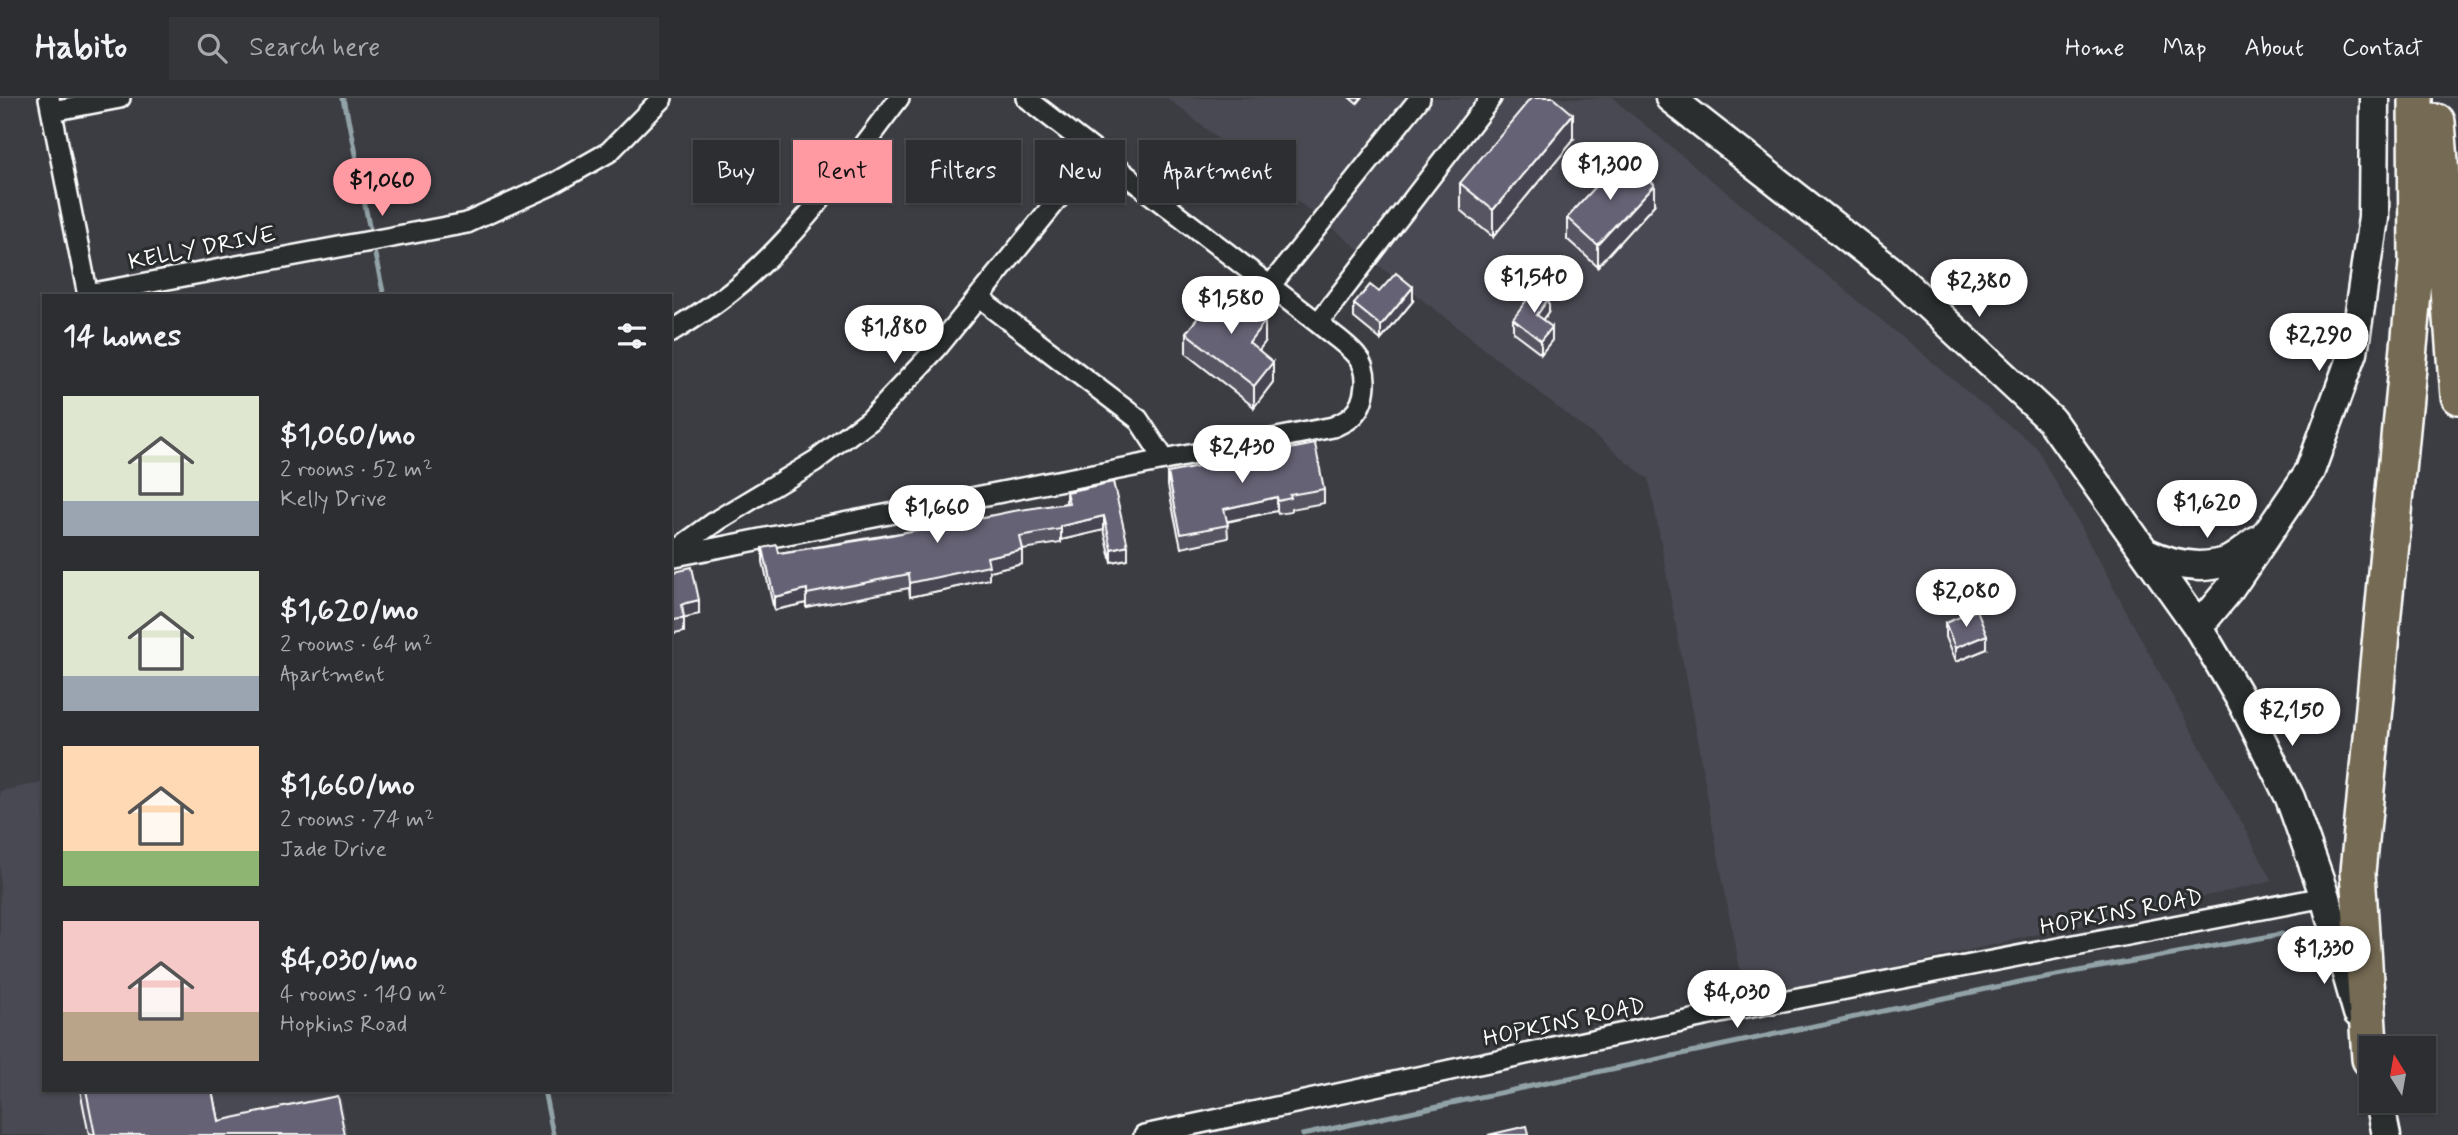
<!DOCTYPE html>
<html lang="en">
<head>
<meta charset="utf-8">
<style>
	:root { --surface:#2d2e32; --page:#35363a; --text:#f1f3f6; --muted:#a7a8ac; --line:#484a4d; --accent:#ff9aa2 }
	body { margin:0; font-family:Mynerve,sans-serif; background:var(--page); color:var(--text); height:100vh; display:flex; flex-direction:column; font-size:26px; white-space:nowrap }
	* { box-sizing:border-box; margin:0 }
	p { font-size:23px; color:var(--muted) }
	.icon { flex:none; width:38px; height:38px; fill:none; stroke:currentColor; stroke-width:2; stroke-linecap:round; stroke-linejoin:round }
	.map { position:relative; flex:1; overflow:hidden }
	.side { position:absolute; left:42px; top:196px; width:630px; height:798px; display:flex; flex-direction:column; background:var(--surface); border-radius:0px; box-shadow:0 2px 5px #0004,0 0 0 2px var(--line) }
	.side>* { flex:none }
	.hud { position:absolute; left:693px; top:42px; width:665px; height:63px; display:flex; gap:14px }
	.needle { width:46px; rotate:349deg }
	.fabs { position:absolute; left:2359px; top:938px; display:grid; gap:14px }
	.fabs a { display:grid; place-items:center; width:77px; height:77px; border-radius:0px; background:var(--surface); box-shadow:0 2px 5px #0004,0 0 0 2px var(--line); font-size:35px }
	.price { position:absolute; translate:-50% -60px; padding:0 16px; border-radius:24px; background:#fff; color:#222; font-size:23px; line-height:46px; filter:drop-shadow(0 2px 4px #0008) }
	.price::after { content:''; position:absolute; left:50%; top:42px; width:21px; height:16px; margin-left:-10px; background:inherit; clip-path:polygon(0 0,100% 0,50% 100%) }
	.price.active { background:var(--accent); color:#111 }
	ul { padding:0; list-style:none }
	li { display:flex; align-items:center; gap:21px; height:175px; padding:0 21px }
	li span { display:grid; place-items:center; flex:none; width:196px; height:140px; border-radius:0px; color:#555 }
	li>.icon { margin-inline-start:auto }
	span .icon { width:84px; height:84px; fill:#fffc; stroke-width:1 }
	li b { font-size:30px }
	h2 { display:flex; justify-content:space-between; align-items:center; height:84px; padding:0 21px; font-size:30px }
	.chip { padding:0 24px; border-radius:0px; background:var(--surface); box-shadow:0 2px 5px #0004,0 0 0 2px var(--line); font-size:24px; line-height:63px }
	.chip.active { background:var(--accent); color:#111 }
	header { display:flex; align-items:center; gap:42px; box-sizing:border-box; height:98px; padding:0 35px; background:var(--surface); border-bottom:2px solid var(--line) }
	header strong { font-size:33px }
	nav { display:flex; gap:38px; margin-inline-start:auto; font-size:24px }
	.search { width:490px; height:63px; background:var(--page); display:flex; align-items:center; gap:18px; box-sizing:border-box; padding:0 24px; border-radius:0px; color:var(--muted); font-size:26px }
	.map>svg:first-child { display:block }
</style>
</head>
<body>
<header>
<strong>Habito</strong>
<div class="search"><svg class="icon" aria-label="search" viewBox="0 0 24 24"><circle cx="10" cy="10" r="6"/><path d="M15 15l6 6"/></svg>Search here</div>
<nav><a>Home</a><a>Map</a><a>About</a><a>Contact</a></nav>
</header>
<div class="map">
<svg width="2458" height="1037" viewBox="0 0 2458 1037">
	<rect width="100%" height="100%" fill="#3c3d43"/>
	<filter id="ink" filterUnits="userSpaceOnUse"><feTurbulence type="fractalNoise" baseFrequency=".0143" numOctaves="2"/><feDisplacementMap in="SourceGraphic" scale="14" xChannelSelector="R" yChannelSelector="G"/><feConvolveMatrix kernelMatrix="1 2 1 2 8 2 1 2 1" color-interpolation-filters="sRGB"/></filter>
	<g filter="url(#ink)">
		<!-- built -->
		<path fill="#494852" d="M1167 0H1612L2038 351 2273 783 1745 903 1649 381Z
			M44 684V992H339L348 1037H0V693Z"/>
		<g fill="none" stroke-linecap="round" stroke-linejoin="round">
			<!-- stream -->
			<path stroke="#92a3a8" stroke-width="5" d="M344 0 369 128
				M375 157 384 198
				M544 992 553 1037
				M1302 1037 2029 882 2282 836"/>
			<!-- street casing -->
			<g stroke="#fff" stroke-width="24">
				<path id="street" d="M49 0 88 198
					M52 13 120 0
					M1270 188 1420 0
					M88 196 467 125 551 87 609 54 662 0
					M979 200 1138 321 1165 362
					M1318 225 1491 0
					M670 235C702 216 734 193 761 167 813 117 855 57 899 0
					M670 456 719 421 815 363 870 321 937 250 1096 54
					M670 459 1333 329C1339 326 1347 323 1352 318 1367 304 1370 273 1356 257 1346 245 1330 235 1318 225L1026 0
					M1144 1037 1705 918 2325 799"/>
			</g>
			<!-- secondary casing -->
			<g stroke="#fff" stroke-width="33">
				<path id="secondary" d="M1670 0 1890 172 2051 322 2198 529 2244 607 2290 700 2325 799 2358 915
					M2145 454C2170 466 2200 473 2228 463 2237 459 2247 450 2256 444
					M2198 529 2229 492 2310 373 2353 255 2373 120 2374 0
					M2379 1003 2386 1037"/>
			</g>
			<!-- highway casing -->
			<g stroke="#fff" stroke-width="40">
				<path id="highway" d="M2437 24 2458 298
					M2370 961 2358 774 2417 166 2416 0"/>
			</g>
			<!-- street -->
			<use href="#street" stroke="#2a2d2e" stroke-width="19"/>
			<!-- secondary -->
			<use href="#secondary" stroke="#2a2d2e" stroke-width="28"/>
			<!-- highway -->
			<use href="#highway" stroke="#746b52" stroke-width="35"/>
		</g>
		<!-- wall -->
		<path fill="#585464" stroke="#fff" stroke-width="2" d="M1350 0H1362L1357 6Z
			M1573 42 1493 139 1460 112V85Z
			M1654 107 1598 169 1567 141V120Z
			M1379 194 1413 203 1381 242 1354 220V206Z
			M1549 214 1544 221 1552 241 1541 255 1513 234V220Z
			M1186 235 1265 244 1259 252 1273 284 1254 309 1186 256Z
			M1168 375 1324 391V405L1291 411V414L1278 416 1277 413 1227 424 1228 440 1181 450 1168 388Z
			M1113 384 1128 462 1112 465 1104 432 1061 442V445L1022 451V465L989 473V482L910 499 909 490 807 510V505L774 512 763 464V450L779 455 930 430V419L979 420 1066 405V394Z
			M670 474 699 516 684 519V533L670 536Z
			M1945 525 1987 551 1955 564 1945 539Z
			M80 992H212L218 1023 345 1037H89Z"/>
		<!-- shaded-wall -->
		<path fill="#474551" stroke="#fff" stroke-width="2" d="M1573 16V42L1493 139V112Z
			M1654 87V107L1598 169V148Z
			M1413 189V203L1381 242V228Z
			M1549 200V214L1537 230V217Z
			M1265 223V244L1249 265V244Z
			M1552 228V241L1541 255V242Z
			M1273 264V284L1254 309V288Z
			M1277 399V413L1224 424V411Z
			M1104 418V432L1061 442V428Z
			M1128 448V462L1112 465V452Z
			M1022 451V465L989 473V482L910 499V485L987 459Z
			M807 491V505L774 512V499Z
			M699 502V516L682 520V506Z
			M1987 537V551L1955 564V550Z"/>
		<!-- building -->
		<path fill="#666274" stroke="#fff" stroke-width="2" d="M1531 0H1554L1573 16 1493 112 1460 85Z
			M1623 59 1654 87 1598 148 1567 120Z
			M1396 175 1413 189 1381 228 1354 206 1370 187 1379 194Z
			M1221 189 1265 223 1249 244 1273 264 1254 288 1186 235Z
			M1536 190 1549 200 1537 217 1552 228 1541 242 1513 220Z
			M1315 346 1324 391 1290 397 1291 400 1278 403 1277 399 1224 411 1228 427 1181 436 1168 375Z
			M1113 384 1128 448 1112 452 1104 418 1061 428V431L1019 438 1022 451 987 459 989 468 910 485 909 476 807 496V491L774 499 763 450 777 447 779 455 881 439 932 429 930 419 977 411 979 420 1013 413 1069 405 1066 394Z
			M692 469 699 502 682 506 684 519 670 522V474Z
			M1977 512 1987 537 1955 550 1945 525Z
			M86 992H212L218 1023 337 998 345 1037H95Z
			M1527 1028 1529 1037H1488Z"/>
	</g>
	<g text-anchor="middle" stroke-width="6" stroke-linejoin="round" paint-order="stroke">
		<!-- street labels -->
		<g font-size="23" fill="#fff" stroke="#2a2d2e">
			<text transform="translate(202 149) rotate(-11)" y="8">KELLY DRIVE</text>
			<text transform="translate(2121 813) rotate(-11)" y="8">HOPKINS ROAD</text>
			<text transform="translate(1564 923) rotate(-12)" y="8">HOPKINS ROAD</text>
		</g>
	</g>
</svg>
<div class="fabs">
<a><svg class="needle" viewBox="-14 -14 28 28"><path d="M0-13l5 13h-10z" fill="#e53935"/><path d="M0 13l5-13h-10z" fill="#a7a8ac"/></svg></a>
</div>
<b class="price" style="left:1610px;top:104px">$1,300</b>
<b class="price active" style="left:382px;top:120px">$1,060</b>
<b class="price" style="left:1534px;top:217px">$1,540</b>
<b class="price" style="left:1979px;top:221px">$2,380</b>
<b class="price" style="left:1231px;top:238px">$1,580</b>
<b class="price" style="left:894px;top:267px">$1,880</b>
<b class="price" style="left:2319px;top:275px">$2,290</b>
<b class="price" style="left:1242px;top:387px">$2,430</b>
<b class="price" style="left:2207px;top:442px">$1,620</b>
<b class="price" style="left:937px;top:447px">$1,660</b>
<b class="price" style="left:1966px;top:531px">$2,080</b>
<b class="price" style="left:2292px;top:650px">$2,150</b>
<b class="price" style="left:2324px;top:888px">$1,330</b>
<b class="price" style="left:1737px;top:932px">$4,030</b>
<div class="hud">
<a class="chip">Buy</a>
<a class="chip active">Rent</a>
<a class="chip">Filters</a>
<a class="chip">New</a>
<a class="chip">Apartment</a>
</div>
<section class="side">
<h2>14 homes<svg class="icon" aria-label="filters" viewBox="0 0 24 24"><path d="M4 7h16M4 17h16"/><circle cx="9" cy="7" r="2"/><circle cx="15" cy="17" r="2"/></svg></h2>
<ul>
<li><span style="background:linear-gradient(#dfe7d0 75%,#9aa5b1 0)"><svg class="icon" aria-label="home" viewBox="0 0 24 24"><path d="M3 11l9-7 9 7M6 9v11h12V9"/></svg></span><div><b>$1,060/mo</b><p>2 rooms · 52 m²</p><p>Kelly Drive</p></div></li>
<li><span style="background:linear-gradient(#dfe7d0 75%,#9aa5b1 0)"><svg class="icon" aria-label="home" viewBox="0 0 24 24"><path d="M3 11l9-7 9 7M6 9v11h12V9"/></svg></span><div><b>$1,620/mo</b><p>2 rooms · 64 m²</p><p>Apartment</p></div></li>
<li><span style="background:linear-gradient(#ffd9b3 75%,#8fb573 0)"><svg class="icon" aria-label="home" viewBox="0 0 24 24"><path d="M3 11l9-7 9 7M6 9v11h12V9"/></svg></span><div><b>$1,660/mo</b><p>2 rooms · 74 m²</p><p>Jade Drive</p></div></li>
<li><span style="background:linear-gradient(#f6c9c9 65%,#b9a48a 0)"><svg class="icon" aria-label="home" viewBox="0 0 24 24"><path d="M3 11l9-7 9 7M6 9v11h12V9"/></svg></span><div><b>$4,030/mo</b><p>4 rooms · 140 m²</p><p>Hopkins Road</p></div></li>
</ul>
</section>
</div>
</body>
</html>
